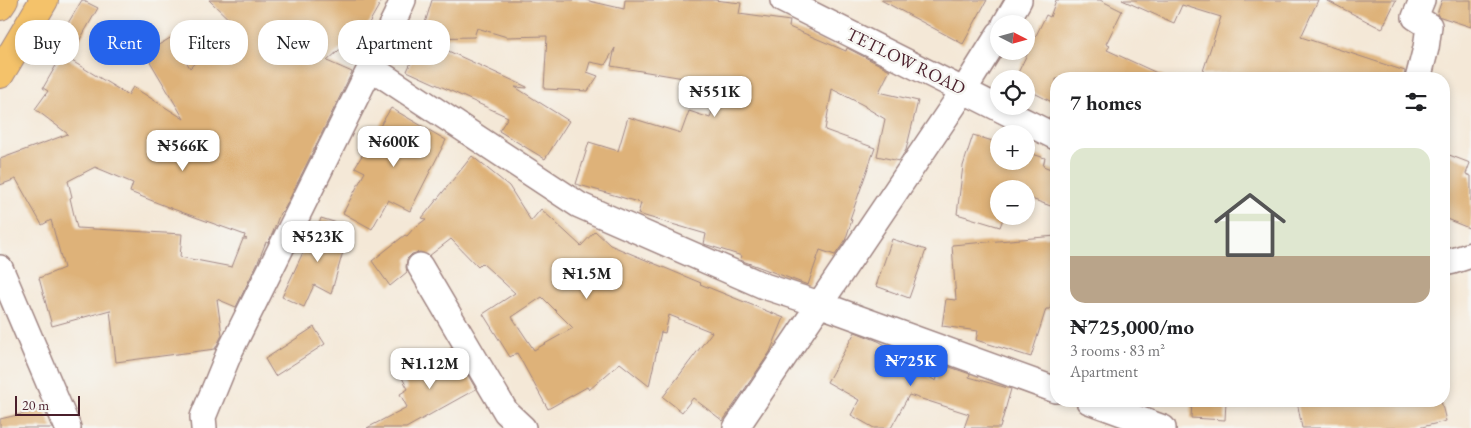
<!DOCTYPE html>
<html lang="en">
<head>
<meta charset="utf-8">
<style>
	:root { --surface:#fff; --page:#f2f2f2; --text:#202124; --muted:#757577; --line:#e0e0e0; --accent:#2563eb }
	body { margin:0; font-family:"EB Garamond",serif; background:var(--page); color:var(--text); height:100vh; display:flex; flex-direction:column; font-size:19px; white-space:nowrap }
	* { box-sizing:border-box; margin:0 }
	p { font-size:16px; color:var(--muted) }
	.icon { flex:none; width:28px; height:28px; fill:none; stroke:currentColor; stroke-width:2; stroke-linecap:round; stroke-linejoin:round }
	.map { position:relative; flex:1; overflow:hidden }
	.side { position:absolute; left:1050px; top:72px; width:400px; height:335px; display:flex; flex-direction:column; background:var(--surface); border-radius:20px; box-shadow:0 2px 8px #0003 }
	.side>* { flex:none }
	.banner { position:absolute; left:15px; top:20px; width:475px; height:45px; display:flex; gap:10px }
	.needle { width:32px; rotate:96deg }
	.fabs { position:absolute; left:990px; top:15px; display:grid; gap:10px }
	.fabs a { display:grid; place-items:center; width:45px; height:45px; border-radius:50%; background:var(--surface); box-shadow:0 2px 8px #0003; font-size:25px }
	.scale { position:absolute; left:15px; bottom:12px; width:65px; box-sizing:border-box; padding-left:5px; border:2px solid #4a1f2b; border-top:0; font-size:14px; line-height:18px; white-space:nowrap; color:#4a1f2b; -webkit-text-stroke:4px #f6f6f2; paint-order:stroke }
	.price { position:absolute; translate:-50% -42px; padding:0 11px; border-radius:10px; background:#fff; color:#222; font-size:16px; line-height:32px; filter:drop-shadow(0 1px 2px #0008) }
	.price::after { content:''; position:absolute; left:50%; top:30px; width:15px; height:11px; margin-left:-8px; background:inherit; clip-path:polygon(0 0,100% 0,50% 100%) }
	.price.selected { background:var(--accent); color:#fff }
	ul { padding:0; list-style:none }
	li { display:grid; align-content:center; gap:10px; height:265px; padding:0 20px }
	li+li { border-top:1px solid var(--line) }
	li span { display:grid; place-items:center; height:155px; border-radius:15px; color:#555 }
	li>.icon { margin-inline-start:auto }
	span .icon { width:90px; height:90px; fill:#fffc; stroke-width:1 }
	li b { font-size:21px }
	h2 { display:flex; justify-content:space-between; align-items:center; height:60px; padding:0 20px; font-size:21px }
	.pill { padding:0 18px; border-radius:20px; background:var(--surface); box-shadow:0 2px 8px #0003; font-size:18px; line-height:45px }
	.pill.selected { background:var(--accent); color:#fff }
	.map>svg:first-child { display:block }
</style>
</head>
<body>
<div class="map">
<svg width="1471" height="428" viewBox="0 0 1471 428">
	<rect width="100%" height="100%" fill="#f6f6f2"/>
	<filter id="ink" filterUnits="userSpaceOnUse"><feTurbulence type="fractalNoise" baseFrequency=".02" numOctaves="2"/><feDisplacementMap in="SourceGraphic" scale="10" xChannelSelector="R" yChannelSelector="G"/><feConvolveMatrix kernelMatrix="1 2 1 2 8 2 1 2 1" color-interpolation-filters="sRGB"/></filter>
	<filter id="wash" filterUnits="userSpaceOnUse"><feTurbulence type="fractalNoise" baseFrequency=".0096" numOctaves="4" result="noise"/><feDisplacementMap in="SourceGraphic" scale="20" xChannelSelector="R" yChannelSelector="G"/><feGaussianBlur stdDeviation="1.12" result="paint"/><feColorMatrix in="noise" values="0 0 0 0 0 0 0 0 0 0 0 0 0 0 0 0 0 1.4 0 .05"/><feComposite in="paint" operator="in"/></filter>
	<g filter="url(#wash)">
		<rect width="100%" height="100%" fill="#f4e8d7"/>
		<g id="blocks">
			<!-- building -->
			<path fill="#deb279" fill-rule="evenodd" d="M82 0 98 8 78 43 62 33Z
				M209 0H382L369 23 327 61 352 72 285 208 280 213 273 232 268 243 266 242 258 262 236 307 217 299 222 335 215 349 116 362 110 310 52 326 39 278 64 268 51 220 42 225 16 179 0 185V159L68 134 35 109 48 91 43 88 62 55 128 95 133 87 184 119 145 53 172 37 190 68 208 49 212 53 239 29ZM95 167 133 183 130 192 173 209 245 235 244 238 247 239H243L232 267 180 257 182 234 77 228 70 198 72 197 68 181Z
				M432 0H585L624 9 625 0H714L741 3 739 14 790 21 789 27 846 51 847 48 890 70 879 92 918 101 906 150 899 161 877 156 885 119 865 107V106L832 89 825 130 875 148 850 219 852 220 845 241 835 255 820 250 808 285 740 260 742 256 704 244 706 234 638 214 641 203 576 184 589 142 618 151 628 117 681 133 689 111 710 118 720 84 611 66 615 48 605 65 590 62 587 72 598 76 588 91 544 89 547 36 507 37 477 28 474 37 422 38 424 33H422Z
				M881 0H987L963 44Z
				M1056 0H1100L1122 11 1106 44 1110 46 1107 50 1170 79H1056V104L1026 89V79H1015L1046 15 1050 17Z
				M1122 0H1318L1301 37 1405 71 1404 79H1229L1233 73 1202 74 1221 17 1182 5 1174 23Z
				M1326 0H1396L1382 29Z
				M1442 0H1471V27L1438 16 1437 14Z
				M422 39 527 87V88L515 87 569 121 545 159 499 131 508 117 407 71Z
				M391 108 446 140 410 211 388 200 372 229 343 213 365 172 355 167Z
				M973 135 999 143V161H1026V152L1045 158 1043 166 1056 171V208L1026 197V189H999V216H1004L1000 227 957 214 963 166Z
				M1444 153 1470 163 1466 174 1471 176V229L1444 218Z
				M472 156 509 186 531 221 541 209 581 246 595 231 610 245 701 283 700 284 784 318 770 352 723 421 693 398 682 412 663 397 712 332 669 315 665 333 661 332 649 386 620 363 589 390 587 387 548 409 517 353 510 357 483 314 515 293 482 263 478 267 451 239 429 256 420 252 412 254 407 259 406 267 407 272 390 286 372 261 405 235 407 236 413 229 426 219 422 218ZM542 297 573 328 534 350 512 317Z
				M321 218 350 227 331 294 314 285 304 307 282 297 307 244 312 246Z
				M1056 236V284L1050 309H1046L1031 357 976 340 978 331 942 326 946 299 956 300 952 245Z
				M892 239 926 250 909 298 876 286Z
				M314 327 325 344 275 376 265 359Z
				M855 332 878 341 891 348 888 353 936 381 941 364 970 374 969 377 1011 389 1000 428H964L969 414 909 395 891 428H874L851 415 859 400 827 382Z
				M452 348 476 389 406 428H367L407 407 400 394 408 389 400 374Z
				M1192 401H1226L1225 420 1191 418Z
				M1297 401H1441L1446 421 1418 428H1302Z
				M44 409 52 428H0V419Z"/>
		</g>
	</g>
	<g filter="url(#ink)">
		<use href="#blocks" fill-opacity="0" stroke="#9f8481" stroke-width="1"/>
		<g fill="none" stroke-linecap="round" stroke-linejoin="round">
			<!-- minor casing -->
			<g stroke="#9f8481" stroke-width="28">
				<path id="minor" d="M783 0 1056 137
					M1005 24 1019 0
					M370 67 579 205 764 286 819 304 1056 390
					M1418 79 1426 48 1429 26 1415 17 1422 0
					M1444 263 1453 261 1471 255
					M420 266 506 412 523 428
					M0 268 68 428
					M1089 401 1163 428
					M204 428 203 417 230 351 396 16 403 0
					M736 428 964 90 999 34"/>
			</g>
			<!-- major casing -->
			<g stroke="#9f8481" stroke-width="30">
				<path id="major" d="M0 6 4 0
					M0 74 44 0"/>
			</g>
			<!-- minor -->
			<use href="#minor" stroke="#fff" stroke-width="25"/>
			<!-- major -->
			<use href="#major" stroke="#f4c26a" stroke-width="28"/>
		</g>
	</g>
	<g text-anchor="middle" stroke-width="5" stroke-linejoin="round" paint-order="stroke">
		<!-- street labels -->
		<g font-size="18" fill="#4a1f2b" stroke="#f6f6f2">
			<text transform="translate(906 61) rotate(26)" y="6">TETLOW ROAD</text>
		</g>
	</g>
</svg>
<div class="fabs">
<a><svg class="needle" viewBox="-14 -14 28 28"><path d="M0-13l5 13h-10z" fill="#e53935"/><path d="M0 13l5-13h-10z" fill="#757577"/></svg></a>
<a><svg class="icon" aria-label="locate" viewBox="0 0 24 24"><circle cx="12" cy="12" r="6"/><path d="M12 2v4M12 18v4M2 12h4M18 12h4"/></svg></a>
<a>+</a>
<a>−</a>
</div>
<div class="scale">20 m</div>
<b class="price" style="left:715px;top:118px">₦551K</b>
<b class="price" style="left:394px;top:168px">₦600K</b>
<b class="price" style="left:183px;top:172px">₦566K</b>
<b class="price" style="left:318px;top:263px">₦523K</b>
<b class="price" style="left:587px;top:300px">₦1.5M</b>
<b class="price selected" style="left:911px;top:387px">₦725K</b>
<b class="price" style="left:430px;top:390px">₦1.12M</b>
<div class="banner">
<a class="pill">Buy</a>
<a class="pill selected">Rent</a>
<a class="pill">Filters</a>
<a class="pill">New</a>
<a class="pill">Apartment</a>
</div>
<section class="side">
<h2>7 homes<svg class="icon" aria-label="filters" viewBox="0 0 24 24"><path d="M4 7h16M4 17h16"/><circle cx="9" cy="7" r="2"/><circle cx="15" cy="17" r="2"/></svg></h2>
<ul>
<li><span style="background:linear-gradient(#dfe7d0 70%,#b9a48a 0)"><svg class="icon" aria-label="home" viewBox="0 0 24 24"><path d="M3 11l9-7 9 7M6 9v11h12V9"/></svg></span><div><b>₦725,000/mo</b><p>3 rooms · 83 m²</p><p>Apartment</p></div></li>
</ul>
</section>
</div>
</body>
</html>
